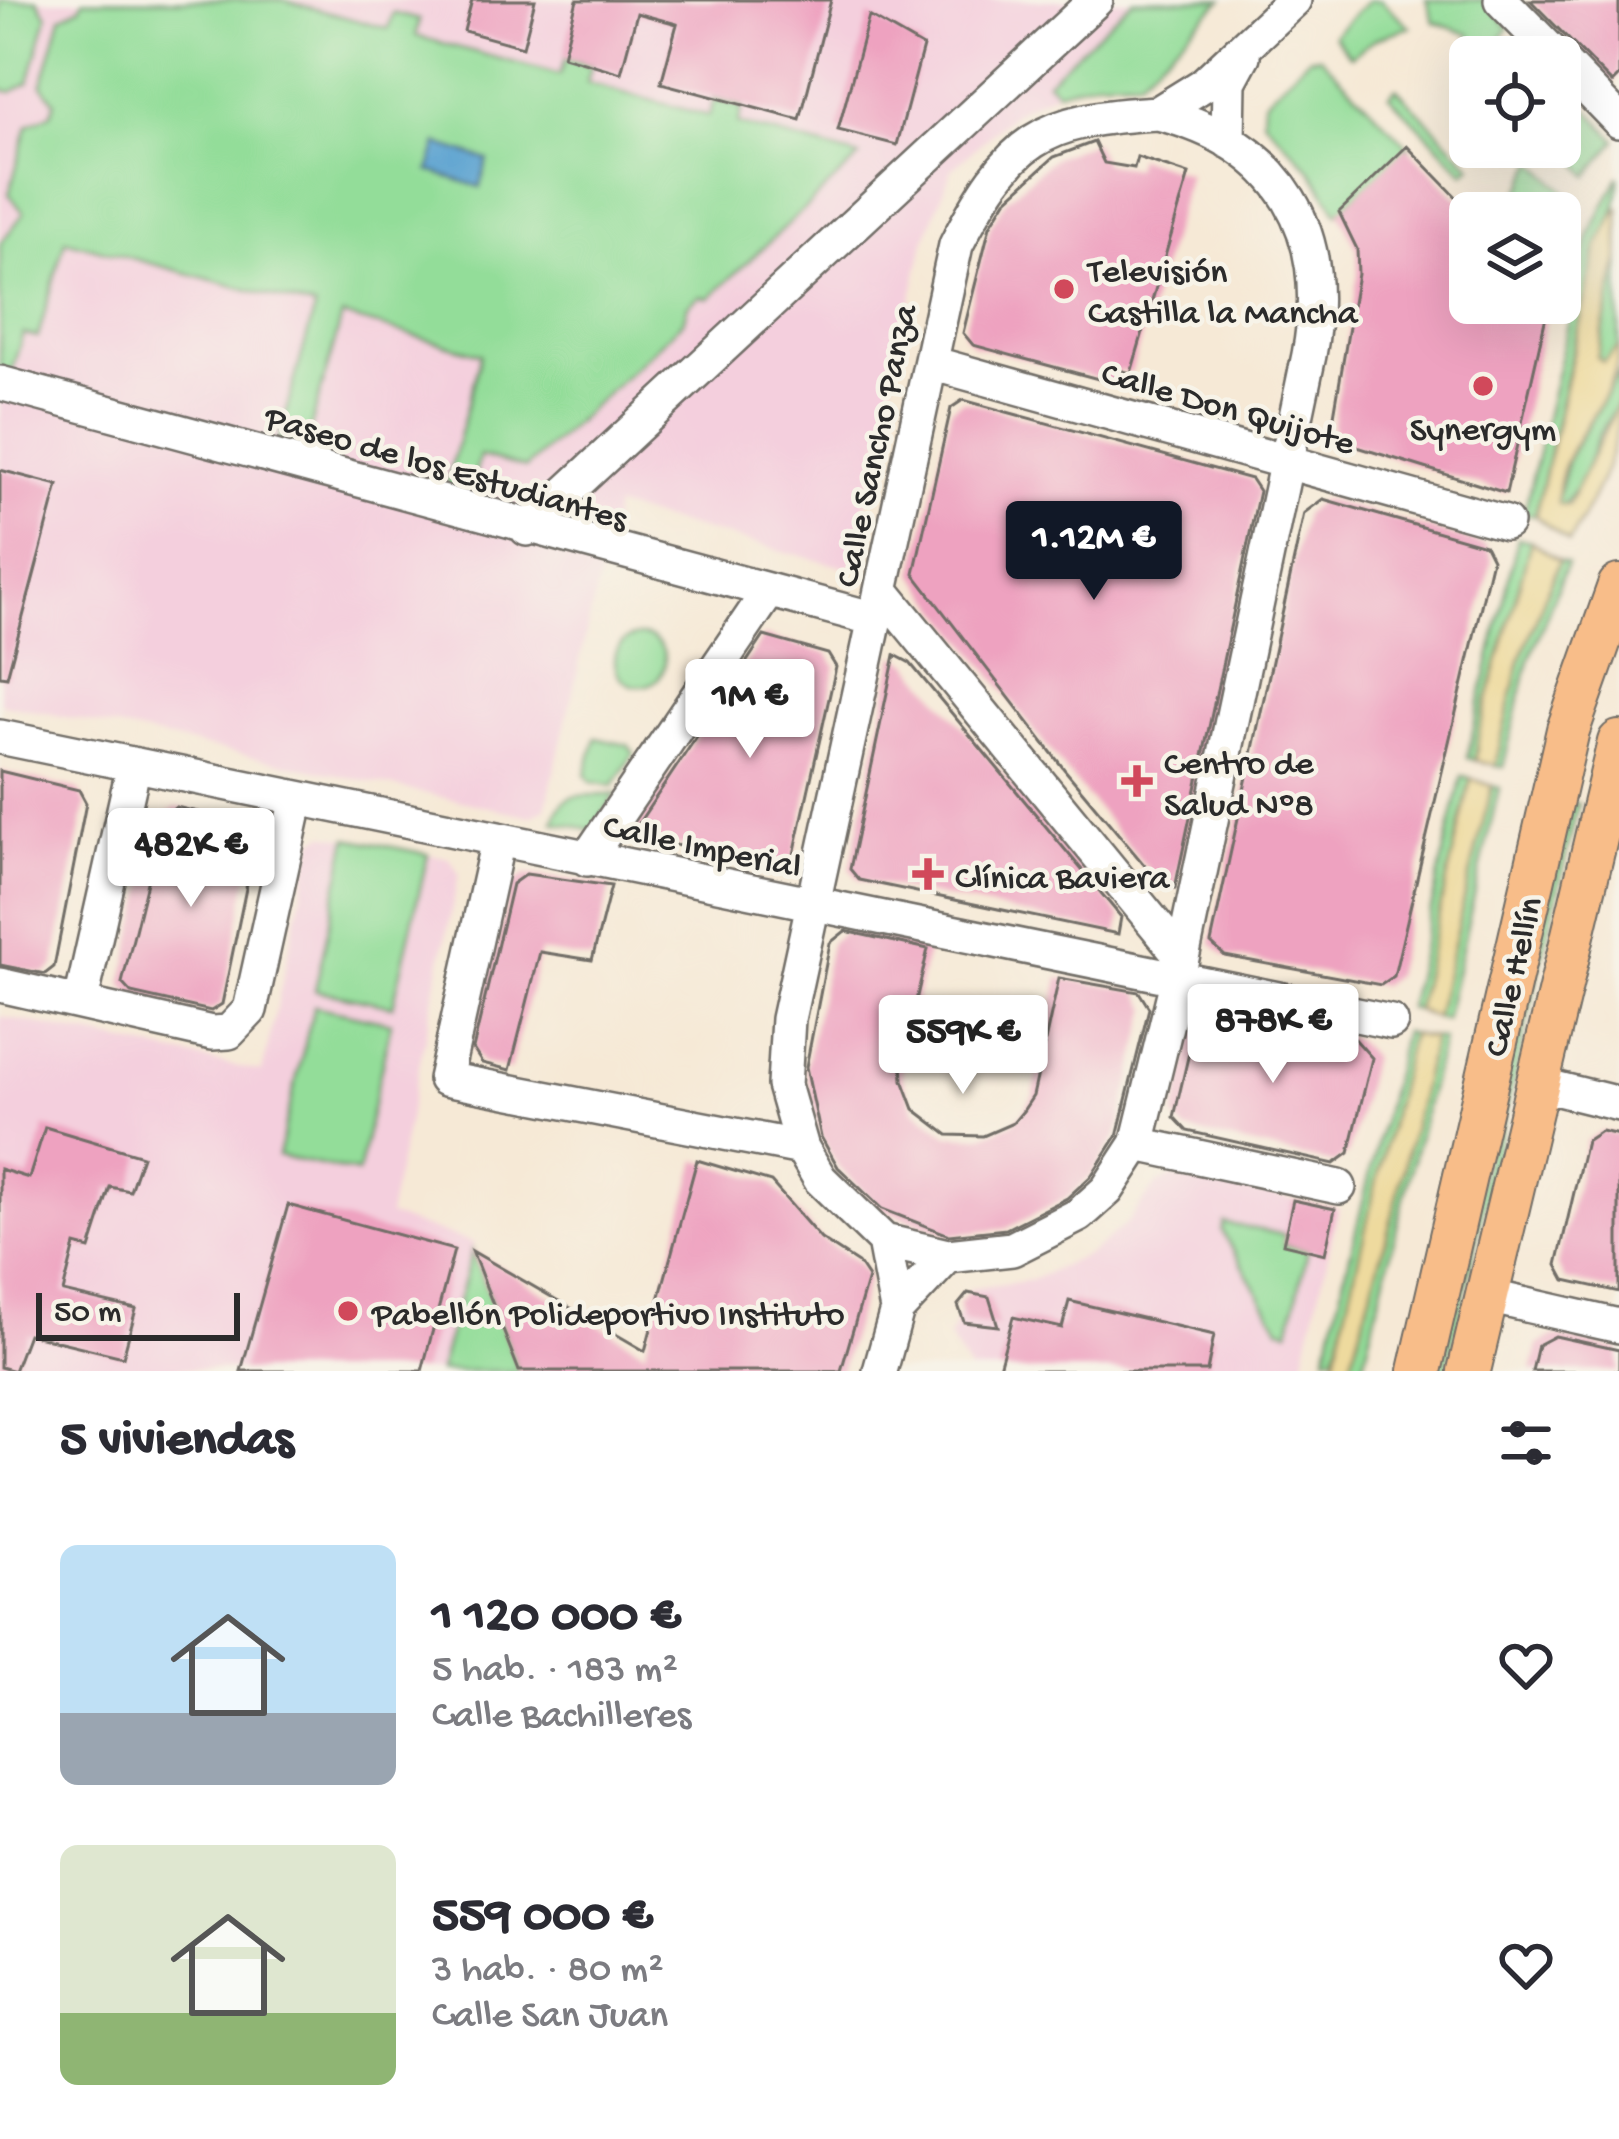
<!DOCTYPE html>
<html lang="es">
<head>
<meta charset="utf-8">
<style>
	:root { --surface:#fff; --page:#f7f7f7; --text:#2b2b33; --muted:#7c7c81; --accent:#111827 }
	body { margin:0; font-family:"Gochi Hand",sans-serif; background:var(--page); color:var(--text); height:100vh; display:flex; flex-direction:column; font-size:45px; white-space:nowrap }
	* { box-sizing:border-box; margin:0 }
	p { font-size:39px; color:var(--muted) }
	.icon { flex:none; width:66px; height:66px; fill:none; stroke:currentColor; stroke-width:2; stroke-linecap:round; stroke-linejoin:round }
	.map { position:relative; height:1371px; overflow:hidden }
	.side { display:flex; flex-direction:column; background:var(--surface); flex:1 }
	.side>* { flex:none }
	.controls { position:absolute; left:1449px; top:36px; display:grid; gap:24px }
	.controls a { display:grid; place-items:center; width:132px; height:132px; border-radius:18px; background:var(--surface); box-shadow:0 12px 48px #0002; font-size:60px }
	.scale { position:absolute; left:36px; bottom:30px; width:204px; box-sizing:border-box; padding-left:12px; border:6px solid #2b2b2b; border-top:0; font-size:33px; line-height:42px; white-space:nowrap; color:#2b2b2b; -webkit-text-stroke:9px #f7f3e8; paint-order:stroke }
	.price { position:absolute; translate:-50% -102px; padding:0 27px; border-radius:12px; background:#fff; color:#222; font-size:39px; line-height:78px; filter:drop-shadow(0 3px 6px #0008) }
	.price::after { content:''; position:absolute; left:50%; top:72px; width:36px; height:27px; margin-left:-18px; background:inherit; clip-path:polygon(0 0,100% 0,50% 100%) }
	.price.selected { background:var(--accent); color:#fff }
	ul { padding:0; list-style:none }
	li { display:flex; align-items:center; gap:36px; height:300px; padding:0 60px }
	li span { display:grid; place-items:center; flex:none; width:336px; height:240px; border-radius:18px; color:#555 }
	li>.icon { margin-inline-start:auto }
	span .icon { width:144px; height:144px; fill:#fffc; stroke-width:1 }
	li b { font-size:51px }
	h2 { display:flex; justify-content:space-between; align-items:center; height:144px; padding:0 60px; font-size:51px }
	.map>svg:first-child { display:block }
</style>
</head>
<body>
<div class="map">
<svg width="1619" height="1371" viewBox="0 0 1619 1371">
	<rect width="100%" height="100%" fill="#f7f3e8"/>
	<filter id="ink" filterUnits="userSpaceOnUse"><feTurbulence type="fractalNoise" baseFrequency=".00833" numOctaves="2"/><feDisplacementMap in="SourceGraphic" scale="24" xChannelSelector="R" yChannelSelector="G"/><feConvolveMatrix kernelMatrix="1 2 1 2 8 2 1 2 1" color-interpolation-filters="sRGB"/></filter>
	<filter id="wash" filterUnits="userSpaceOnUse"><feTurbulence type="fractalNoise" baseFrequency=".004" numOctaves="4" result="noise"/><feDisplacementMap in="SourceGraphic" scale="48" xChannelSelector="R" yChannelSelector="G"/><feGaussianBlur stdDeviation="2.7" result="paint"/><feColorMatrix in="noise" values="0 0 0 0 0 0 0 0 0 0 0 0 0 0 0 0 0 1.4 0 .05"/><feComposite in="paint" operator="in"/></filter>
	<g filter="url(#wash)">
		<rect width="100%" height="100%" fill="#f6e9d6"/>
		<!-- built -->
		<path fill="#f4cfdd" d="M0 0H1222L1139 79 1097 80 1057 91 1015 112 952 169 924 243 851 569 615 507 546 808 531 816 0 703Z
			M325 834 450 858 459 874 388 1216 474 1243 439 1371 0 1367V1016L262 1072 314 840Z
			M1172 1177 1339 1208 1301 1371H969L949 1338 969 1289 1032 1280 1090 1253 1126 1224 1157 1184Z"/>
		<!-- green -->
		<path fill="#93dd99" stroke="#5f8462" stroke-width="3" d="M0 0H38L47 16 29 82 12 92 0 89Z
			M83 0H283L388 29 393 13 419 20 416 36 560 75 565 59 591 66 587 83 709 116 714 100 742 107 738 124 860 157 709 298 700 296 688 305 683 322 526 468 480 456 469 496 445 490 481 354 342 316 304 452 277 444 315 308 65 240 38 337 23 334 11 373 0 370V244L24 213 9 194 28 125 51 114 55 102 42 85 61 17 80 7Z
			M1133 0H1222L1139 79 1097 80 1057 91 1047 81Z
			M1369 0H1381L1410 27 1376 38 1351 56 1333 35Z
			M1426 0H1483L1509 28 1483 57 1469 44 1471 35 1434 22Z
			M1320 56 1409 147 1338 213 1310 169 1263 119 1264 101 1309 57Z
			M1560 80 1616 140 1588 176 1560 139Z
			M1396 88 1472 166 1465 173 1389 95Z
			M1535 162 1576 202 1560 253V213H1509Z
			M1619 176C1619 220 1595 264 1583 308 1566 376 1550 447 1535 516L1524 513 1588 239Z
			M1619 258V347L1603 363 1597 359Z
			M1619 373V402L1599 434 1580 484 1561 507 1556 501 1569 457Z
			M1518 538 1531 541V550L1484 710 1475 760 1467 758Z
			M1559 561 1567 564 1529 660 1503 767 1495 766 1521 657Z
			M615 661a25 25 0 1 1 50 0a25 25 0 1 1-50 0Z
			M596 738 628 745 634 753 613 786 591 782 586 774Z
			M1462 776 1471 778 1416 1010 1408 1008Z
			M1492 786 1499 788 1445 1020 1435 1018Z
			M616 794 593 830 554 822C563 785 586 799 616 794Z
			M1570 803 1578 804 1446 1371H1436Z
			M348 838 428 854 393 1006 315 990Z
			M314 1006 391 1023 358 1173 278 1156Z
			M1404 1032 1411 1034 1409 1044 1341 1337 1334 1355H1326Z
			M1433 1038 1442 1040 1362 1371H1349L1394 1210Z
			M1224 1223 1285 1235 1284 1245 1308 1250 1289 1330 1279 1327 1222 1231Z
			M472 1251 519 1371H439Z"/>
		<!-- sand -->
		<path fill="#eeda9e" stroke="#8c8264" stroke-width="3" d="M1619 207V258L1597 357 1603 362 1619 347C1619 404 1552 447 1558 504L1568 505 1619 402C1619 455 1594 497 1569 542L1535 516 1598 246Z
			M1531 541 1559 561 1521 657 1495 765 1475 760 1479 732Z
			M1471 778 1492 786 1435 1018 1416 1010Z
			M1411 1034 1433 1038 1394 1210 1349 1371H1332Z"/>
		<!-- water -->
		<path fill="#59a1d0" stroke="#42667e" stroke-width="3" d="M438 144 488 160 480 187 429 171Z"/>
		<g id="blocks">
			<!-- building -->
			<path fill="#eea2c0" d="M472 0H535L523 47 464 31Z
				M577 0H831L800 120 661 83 677 24 637 13 621 73 563 56Z
				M1530 0H1619V76L1612 83Z
				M869 16 923 47 897 145 838 130Z
				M1094 142 1104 163 1134 168 1137 157 1189 174 1131 373 1119 370 1113 383 973 345 963 333 990 226 1006 200 1054 157Z
				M1407 146 1470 211V303H1549L1506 493 1341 442 1332 427 1358 274 1357 249 1339 212Z
				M963 400 1251 479 1259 491 1175 888 1161 885 1064 769 914 574 951 408Z
				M0 470 58 485 7 677 0 676Z
				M1323 499 1485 545 1492 559 1394 976 1381 985 1225 956 1211 943 1304 513Z
				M764 636 828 654 836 667 793 859 780 866 630 836Z
				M895 655 910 663 1121 917 1118 934 859 880 850 869Z
				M0 771 79 790 86 803 54 967 45 974 0 965Z
				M176 807 250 824 256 840 222 1004 211 1011 131 993 122 983 163 818Z
				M526 874 611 886 592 960 540 952 510 1070 482 1063 473 1049 512 884Z
				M845 931 928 949 902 1061 903 1080 914 1109 948 1135 983 1136 1013 1123 1023 1111 1033 1096 1059 978 1139 992 1149 1008 1117 1136 1091 1176 1067 1198 1006 1229 949 1235 882 1209 838 1167 821 1137 806 1067 830 943Z
				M1215 1007 1355 1039 1372 1058 1349 1153 1334 1164 1187 1131 1174 1117 1196 1023Z
				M45 1127 142 1156 130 1191 110 1187 90 1249 75 1245 63 1292 136 1309 123 1357 28 1334 14 1371 0 1367V1169L29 1178Z
				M1601 1131 1619 1135V1292L1565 1280 1557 1265 1586 1141Z
				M697 1160 771 1182 821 1239 858 1263 868 1278 841 1371H519L472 1251 645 1351Z
				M1293 1200 1335 1209 1325 1254 1283 1244Z
				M288 1205 454 1250 422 1371H241Z
				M968 1293 989 1297 998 1326 964 1322 958 1305Z
				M1069 1301 1214 1335 1207 1371H998L1013 1317 1062 1328Z
				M1555 1336 1619 1350V1371H1532L1538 1345Z"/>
		</g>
	</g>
	<g filter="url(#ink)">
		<use href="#blocks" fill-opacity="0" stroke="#726e67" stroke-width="3"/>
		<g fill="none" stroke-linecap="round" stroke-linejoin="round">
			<!-- minor casing -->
			<g stroke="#726e67" stroke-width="38">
				<path id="minor" d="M1501 0 1557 57
					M1560 60 1619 121
					M1158 113C1283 144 1332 232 1309 355L1178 977 1137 1144 1107 1190 1079 1215 1012 1249 948 1256 884 1241 820 1179 802 1148 784 1085 788 1019 956 245C1010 139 1040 119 1158 113Z
					M1158 113 1203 85 1294 0
					M1228 141 1229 82 1243 56
					M931 363 1506 523
					M0 383 875 619
					M527 529 1096 0
					M883 592 1182 957
					M0 737 1391 1022
					M498 840 445 1079 802 1148
					M587 859 767 594
					M0 985 212 1033 229 1032 250 1010 297 798
					M81 1001 134 765
					M1538 1084 1619 1104
					M1137 1144 1339 1187
					M1487 1296 1619 1326
					M897 1310 948 1256
					M880 1371 897 1310 884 1241"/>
			</g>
			<!-- major casing -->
			<g stroke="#726e67" stroke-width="46">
				<path id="major" d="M1420 1371 1568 730 1619 586
					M1469 1371 1619 742"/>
			</g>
			<!-- minor -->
			<use href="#minor" stroke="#fff" stroke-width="33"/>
			<!-- major -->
			<use href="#major" stroke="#f8bd89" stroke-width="42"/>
		</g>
	</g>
	<!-- markers -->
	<g fill="#d1495b" stroke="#f7f3e8" stroke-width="4.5">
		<circle cx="1064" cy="289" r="12"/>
		<circle cx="1483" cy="386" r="12"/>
		<path d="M1131 763h12v12h12v12h-12v12h-12v-12h-12v-12h12z"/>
		<path d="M922 856h12v12h12v12h-12v12h-12v-12h-12v-12h12z"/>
		<circle cx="348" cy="1311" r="12"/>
	</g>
	<g text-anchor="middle" stroke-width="9" stroke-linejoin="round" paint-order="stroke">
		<!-- poi labels -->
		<g font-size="36" fill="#2b2b2b" stroke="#f7f3e8" text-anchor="start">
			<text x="1088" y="281">Televisión<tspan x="1088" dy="41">Castilla la Mancha</tspan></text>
			<text x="1483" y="439" text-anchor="middle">Synergym</text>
			<text x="1164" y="773">Centro de<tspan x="1164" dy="41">Salud Nº8</tspan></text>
			<text x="955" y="887">Clínica Baviera</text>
			<text x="372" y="1324">Pabellón Polideportivo Instituto</text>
		</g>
		<!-- street labels -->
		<g font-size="36" fill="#2b2b2b" stroke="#f7f3e8">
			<text transform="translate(1229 405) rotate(16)" y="13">Calle Don Quijote</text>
			<text transform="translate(873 445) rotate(-78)" y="13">Calle Sancho Panza</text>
			<text transform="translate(447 465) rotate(16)" y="13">Paseo de los Estudiantes</text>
			<text transform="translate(703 843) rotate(12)" y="13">Calle Imperial</text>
			<text transform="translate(1510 976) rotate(-77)" y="13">Calle Hellín</text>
		</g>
	</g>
</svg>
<div class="controls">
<a><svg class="icon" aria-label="locate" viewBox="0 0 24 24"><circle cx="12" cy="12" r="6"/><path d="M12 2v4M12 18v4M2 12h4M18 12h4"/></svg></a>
<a><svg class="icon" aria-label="layers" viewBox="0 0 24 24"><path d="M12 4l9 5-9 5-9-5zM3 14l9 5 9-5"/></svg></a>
</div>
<div class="scale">50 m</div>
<b class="price selected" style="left:1094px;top:603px">1.12M €</b>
<b class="price" style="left:750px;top:761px">1M €</b>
<b class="price" style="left:191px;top:910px">482K €</b>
<b class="price" style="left:1273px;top:1086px">878K €</b>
<b class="price" style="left:963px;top:1097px">559K €</b>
</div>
<section class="side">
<h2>5 viviendas<svg class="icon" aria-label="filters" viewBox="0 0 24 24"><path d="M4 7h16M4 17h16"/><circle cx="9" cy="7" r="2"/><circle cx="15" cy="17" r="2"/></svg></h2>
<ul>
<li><span style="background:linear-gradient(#bfe0f5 70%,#9aa5b1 0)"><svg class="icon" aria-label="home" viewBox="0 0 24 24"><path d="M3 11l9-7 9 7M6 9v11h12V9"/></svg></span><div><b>1 120 000 €</b><p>5 hab. · 183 m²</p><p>Calle Bachilleres</p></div><svg class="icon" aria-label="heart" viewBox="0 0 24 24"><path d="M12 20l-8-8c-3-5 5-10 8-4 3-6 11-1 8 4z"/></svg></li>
<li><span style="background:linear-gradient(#dfe7d0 70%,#8fb573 0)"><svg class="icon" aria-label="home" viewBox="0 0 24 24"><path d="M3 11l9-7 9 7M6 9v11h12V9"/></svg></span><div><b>559 000 €</b><p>3 hab. · 80 m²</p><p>Calle San Juan</p></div><svg class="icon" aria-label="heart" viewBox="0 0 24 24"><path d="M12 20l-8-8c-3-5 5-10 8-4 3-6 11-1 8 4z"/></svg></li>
</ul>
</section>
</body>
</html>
